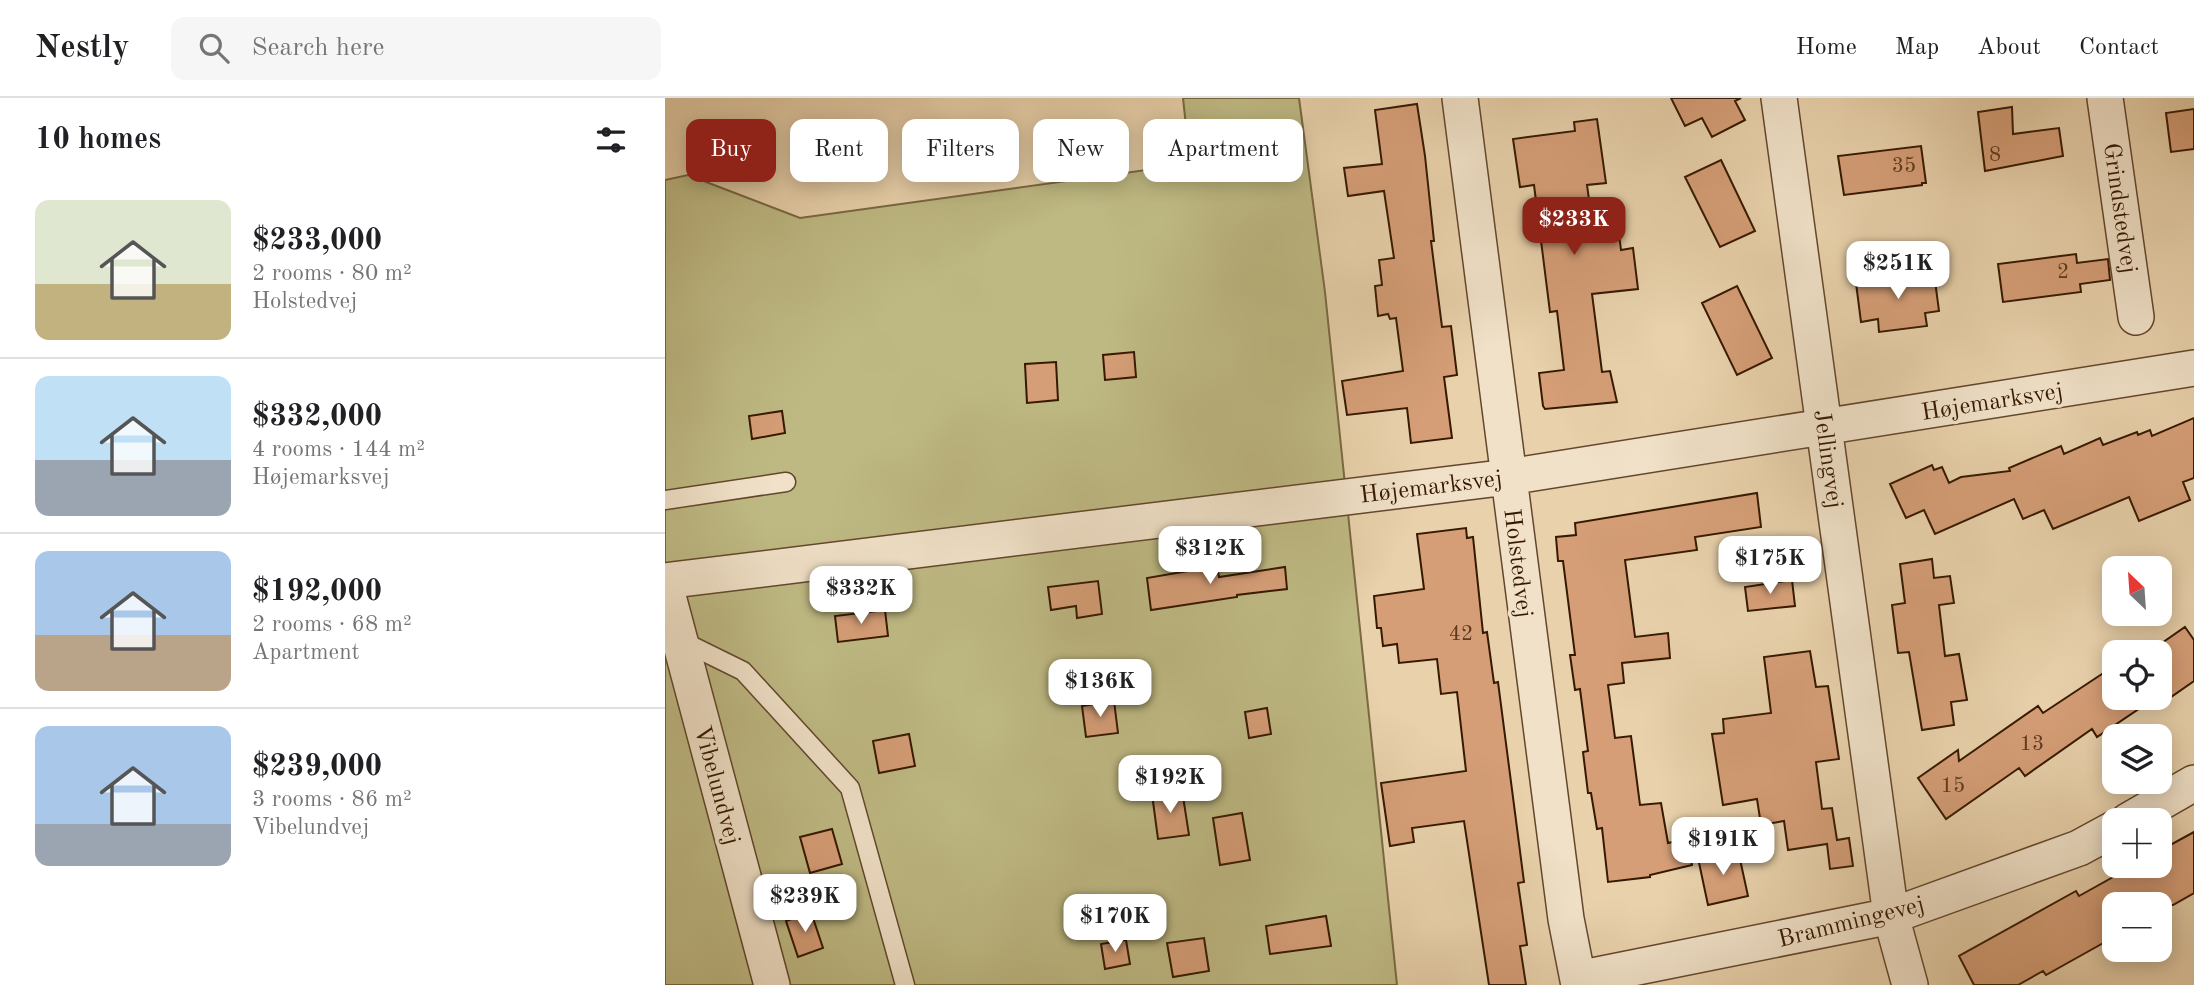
<!DOCTYPE html>
<html lang="en">
<head>
<meta charset="utf-8">
<style>
	:root { --surface:#fff; --page:#f6f6f6; --text:#202124; --muted:#757577; --line:#e0e0e0; --accent:#8f2418 }
	body { margin:0; font-family:"Old Standard TT",serif; background:var(--page); color:var(--text); height:100vh; display:flex; flex-direction:column; font-size:26px; white-space:nowrap }
	* { box-sizing:border-box; margin:0 }
	p { font-size:23px; color:var(--muted) }
	.icon { flex:none; width:38px; height:38px; fill:none; stroke:currentColor; stroke-width:2; stroke-linecap:round; stroke-linejoin:round }
	.map { position:relative; flex:1; overflow:hidden }
	.details { display:flex; flex-direction:column; background:var(--surface); width:665px }
	.details>* { flex:none }
	.hud { position:absolute; left:21px; top:21px; width:665px; height:63px; display:flex; gap:14px }
	.needle { width:46px; rotate:335deg }
	.controls { position:absolute; left:1437px; top:458px; display:grid; gap:14px }
	.controls a { display:grid; place-items:center; width:70px; height:70px; border-radius:14px; background:var(--surface); box-shadow:0 4px 18px #0003; font-size:35px }
	.price { position:absolute; translate:-50% -60px; padding:0 16px; border-radius:14px; background:#fff; color:#222; font-size:23px; line-height:46px; filter:drop-shadow(0 2px 4px #0008) }
	.price::after { content:''; position:absolute; left:50%; top:42px; width:21px; height:16px; margin-left:-10px; background:inherit; clip-path:polygon(0 0,100% 0,50% 100%) }
	.price.current { background:var(--accent); color:#fff }
	ul { padding:0; list-style:none }
	li { display:flex; align-items:center; gap:21px; height:175px; padding:0 35px }
	li+li { border-top:2px solid var(--line) }
	li span { display:grid; place-items:center; flex:none; width:196px; height:140px; border-radius:14px; color:#555 }
	li>.icon { margin-inline-start:auto }
	span .icon { width:84px; height:84px; fill:#fffc; stroke-width:1 }
	li b { font-size:30px }
	h2 { display:flex; justify-content:space-between; align-items:center; height:84px; padding:0 35px; font-size:30px }
	.chip { padding:0 24px; border-radius:14px; background:var(--surface); box-shadow:0 4px 18px #0003; font-size:24px; line-height:63px }
	.chip.current { background:var(--accent); color:#fff }
	header { display:flex; align-items:center; gap:42px; box-sizing:border-box; height:98px; padding:0 35px; background:var(--surface); border-bottom:2px solid var(--line) }
	header strong { font-size:33px }
	nav { display:flex; gap:38px; margin-inline-start:auto; font-size:24px }
	.search { width:490px; height:63px; background:var(--page); display:flex; align-items:center; gap:18px; box-sizing:border-box; padding:0 24px; border-radius:14px; color:var(--muted); font-size:26px }
	main { display:flex; flex:1; min-height:0 }
	.map>svg:first-child { display:block }
</style>
</head>
<body>
<header>
<strong>Nestly</strong>
<div class="search"><svg class="icon" aria-label="search" viewBox="0 0 24 24"><circle cx="10" cy="10" r="6"/><path d="M15 15l6 6"/></svg>Search here</div>
<nav><a>Home</a><a>Map</a><a>About</a><a>Contact</a></nav>
</header>
<main>
<section class="details">
<h2>10 homes<svg class="icon" aria-label="filters" viewBox="0 0 24 24"><path d="M4 7h16M4 17h16"/><circle cx="9" cy="7" r="2"/><circle cx="15" cy="17" r="2"/></svg></h2>
<ul>
<li><span style="background:linear-gradient(#dfe7d0 60%,#c2b280 0)"><svg class="icon" aria-label="home" viewBox="0 0 24 24"><path d="M3 11l9-7 9 7M6 9v11h12V9"/></svg></span><div><b>$233,000</b><p>2 rooms · 80 m²</p><p>Holstedvej</p></div></li>
<li><span style="background:linear-gradient(#bfe0f5 60%,#9aa5b1 0)"><svg class="icon" aria-label="home" viewBox="0 0 24 24"><path d="M3 11l9-7 9 7M6 9v11h12V9"/></svg></span><div><b>$332,000</b><p>4 rooms · 144 m²</p><p>Højemarksvej</p></div></li>
<li><span style="background:linear-gradient(#a9c7e8 60%,#b9a48a 0)"><svg class="icon" aria-label="home" viewBox="0 0 24 24"><path d="M3 11l9-7 9 7M6 9v11h12V9"/></svg></span><div><b>$192,000</b><p>2 rooms · 68 m²</p><p>Apartment</p></div></li>
<li><span style="background:linear-gradient(#a9c7e8 70%,#9aa5b1 0)"><svg class="icon" aria-label="home" viewBox="0 0 24 24"><path d="M3 11l9-7 9 7M6 9v11h12V9"/></svg></span><div><b>$239,000</b><p>3 rooms · 86 m²</p><p>Vibelundvej</p></div></li>
</ul>
</section>
<div class="map">
<svg width="1529" height="887" viewBox="0 0 1529 887">
	<rect width="100%" height="100%" fill="#e8d1ab"/>
	<filter id="stains"><feTurbulence type="fractalNoise" baseFrequency=".00286" numOctaves="4"/><feColorMatrix values="0 0 0 0 .2 0 0 0 0 .09 0 0 0 0 .02 0 0 0 .5 -.17"/></filter>
	<radialGradient id="worn" r=".72"><stop offset=".6" stop-color="#630" stop-opacity="0"/><stop offset="1" stop-color="#630" stop-opacity=".3"/></radialGradient>
	<!-- green -->
	<path fill="#beb983" stroke="#7a6942" stroke-width="2" d="M518 0H634L660 194 732 887H0V82L23 77 135 120 525 66Z"/>
	<!-- building -->
	<path fill="#d59e77" stroke="#371901" stroke-width="2" d="M1006 0H1076L1070 3 1080 22 1047 39 1037 20 1020 28Z
		M752 6 760 58 769 143H766L777 229 786 228 792 277 779 279 787 340 746 345 742 310 682 317 677 283 738 273 731 220 725 221 723 216 713 218 710 188 717 187 714 162 729 160 719 93 683 98 679 70 717 66 710 12Z
		M1347 9 1348 36 1394 30 1398 58 1320 73 1313 14Z
		M1529 11V51L1506 54 1501 15Z
		M932 21 941 85 922 87 928 131 953 128 956 152 968 150 973 191 927 196 937 274 945 273 952 304 880 311 878 308 874 275 899 272 892 213 885 214 869 87 855 89 848 41 910 33 909 24Z
		M1256 48 1261 85H1257V87L1179 97 1173 58Z
		M1056 62 1090 133 1055 149 1020 79Z
		M1411 156 1412 165 1443 161 1445 182 1415 186 1416 194 1338 204 1333 166Z
		M1269 175 1274 213 1260 215 1262 228 1214 234 1213 221 1196 224 1191 185Z
		M1072 188 1107 260 1072 277 1037 205Z
		M469 254 471 279 440 282 438 257Z
		M391 264 393 302 362 305 360 266Z
		M117 313 120 335 87 341 84 318Z
		M1529 320V380L1518 384 1525 402 1474 423 1464 399 1388 431 1379 412 1358 421 1349 401 1270 436 1259 412 1241 420 1225 386 1267 367 1269 372 1277 369 1284 385 1296 379 1345 373 1344 370 1396 348 1399 356 1435 340 1438 347 1472 334 1473 337 1485 332 1487 338Z
		M1092 395 1096 429 1030 439 1032 452 960 462 970 539 1003 535 1005 560 957 565 959 585 943 587 950 640 966 638 975 707 996 705 1003 745 1021 741 1027 767 985 777V779L943 784 937 730 932 731 926 695H923L918 654 923 653 915 591 910 592 905 557H910L898 463H893L891 439 911 437 910 425Z
		M801 430 802 440 808 439 818 535 822 534 829 585 833 584 859 784 853 785 862 847 855 848 861 887H824L799 723 747 730 749 744 725 748 716 685 801 673 792 594 776 596 772 561 734 565 732 546 718 548 716 530H712L709 498 759 491 752 436Z
		M1267 461 1269 480 1285 478 1289 505 1274 507 1280 558 1294 556 1302 602 1286 604 1289 627 1257 632 1244 554 1233 555 1227 507 1240 505 1235 466Z
		M552 468 554 479 620 469 622 491 572 497V499L486 512 482 480Z
		M1127 482 1130 508 1083 513 1080 489Z
		M433 483 437 516 412 520 411 508 386 512 383 489Z
		M220 512 223 538 173 544 170 518Z
		M1520 529 1529 542V583L1506 599 1494 581V547Z
		M1145 553 1151 589 1163 588 1174 661 1151 664 1157 711 1167 710 1172 742 1184 740 1188 768 1165 771 1162 746 1123 752 1119 723 1096 727 1092 701 1058 707 1047 636 1059 635 1058 621 1106 615 1099 559Z
		M1449 568V600H1490L1432 639 1427 631 1360 678 1354 670 1281 721 1253 680 1293 652 1294 663 1373 608 1378 615Z
		M449 603 453 635 421 639 417 608Z
		M602 610 606 636 584 640 580 614Z
		M244 636 250 668 214 675 208 643Z
		M517 692 524 737 493 741 487 696Z
		M577 715 585 762 555 767 548 720Z
		M167 731 177 766 145 775 135 739Z
		M1529 734V795L1508 807H1449V839L1381 877 1378 873 1353 887H1309L1294 858 1411 793 1414 798 1468 768H1494V753Z
		M1073 752 1083 798 1043 807 1033 760Z
		M146 814 158 850 133 859 121 823Z
		M661 818 666 848 605 856 601 828Z
		M539 840 544 873 508 879 502 845Z
		M461 842 465 866 440 871 436 846Z"/>
	<g fill="none" stroke-linecap="round" stroke-linejoin="round">
		<!-- service casing -->
		<g stroke="#63472c" stroke-width="21">
			<path id="service" d="M0 402 121 384
				M15 542 78 573 185 690 240 887"/>
		</g>
		<!-- minor casing -->
		<g stroke="#63472c" stroke-width="38">
			<path id="minor" d="M795 0 901 821 914 887
				M1114 0 1226 818 1245 887
				M1440 0 1471 219
				M0 483 843 379 1529 270
				M0 487 107 887
				M1463 723 1529 685
				M913 881 1226 818 1414 750 1449 731"/>
		</g>
		<!-- service -->
		<use href="#service" stroke="#f0e1c8" stroke-width="18"/>
		<!-- minor -->
		<use href="#minor" stroke="#f0e1c8" stroke-width="35"/>
	</g>
	<g text-anchor="middle" stroke-width="7" stroke-linejoin="round" paint-order="stroke">
		<!-- number labels -->
		<g font-size="21" fill="#5e3a1e">
			<text x="1330" y="63">8</text>
			<text x="1239" y="74">35</text>
			<text x="1398" y="180">2</text>
			<text x="796" y="542">42</text>
			<text x="1367" y="652">13</text>
			<text x="1288" y="694">15</text>
		</g>
		<!-- street labels -->
		<g font-size="24" fill="#371901" stroke="#f0e1c8">
			<text transform="translate(1456 110) rotate(82)" y="8">Grindstedvej</text>
			<text transform="translate(1327 303) rotate(-9)" y="8">Højemarksvej</text>
			<text transform="translate(1164 361) rotate(82)" y="8">Jellingvej</text>
			<text transform="translate(766 388) rotate(-7)" y="8">Højemarksvej</text>
			<text transform="translate(854 465) rotate(83)" y="8">Holstedvej</text>
			<text transform="translate(53 687) rotate(75)" y="8">Vibelundvej</text>
			<text transform="translate(1186 823) rotate(-14)" y="8">Brammingevej</text>
		</g>
	</g>
	<rect width="100%" height="100%" filter="url(#stains)"/>
	<rect width="100%" height="100%" fill="url(#worn)"/>
</svg>
<div class="controls">
<a><svg class="needle" viewBox="-14 -14 28 28"><path d="M0-13l5 13h-10z" fill="#e53935"/><path d="M0 13l5-13h-10z" fill="#757577"/></svg></a>
<a><svg class="icon" aria-label="locate" viewBox="0 0 24 24"><circle cx="12" cy="12" r="6"/><path d="M12 2v4M12 18v4M2 12h4M18 12h4"/></svg></a>
<a><svg class="icon" aria-label="layers" viewBox="0 0 24 24"><path d="M12 4l9 5-9 5-9-5zM3 14l9 5 9-5"/></svg></a>
<a>+</a>
<a>−</a>
</div>
<b class="price current" style="left:909px;top:159px">$233K</b>
<b class="price" style="left:1233px;top:203px">$251K</b>
<b class="price" style="left:545px;top:488px">$312K</b>
<b class="price" style="left:1105px;top:498px">$175K</b>
<b class="price" style="left:196px;top:528px">$332K</b>
<b class="price" style="left:435px;top:621px">$136K</b>
<b class="price" style="left:505px;top:717px">$192K</b>
<b class="price" style="left:1058px;top:779px">$191K</b>
<b class="price" style="left:140px;top:836px">$239K</b>
<b class="price" style="left:450px;top:856px">$170K</b>
<div class="hud">
<a class="chip current">Buy</a>
<a class="chip">Rent</a>
<a class="chip">Filters</a>
<a class="chip">New</a>
<a class="chip">Apartment</a>
</div>
</div>
</main>
</body>
</html>
